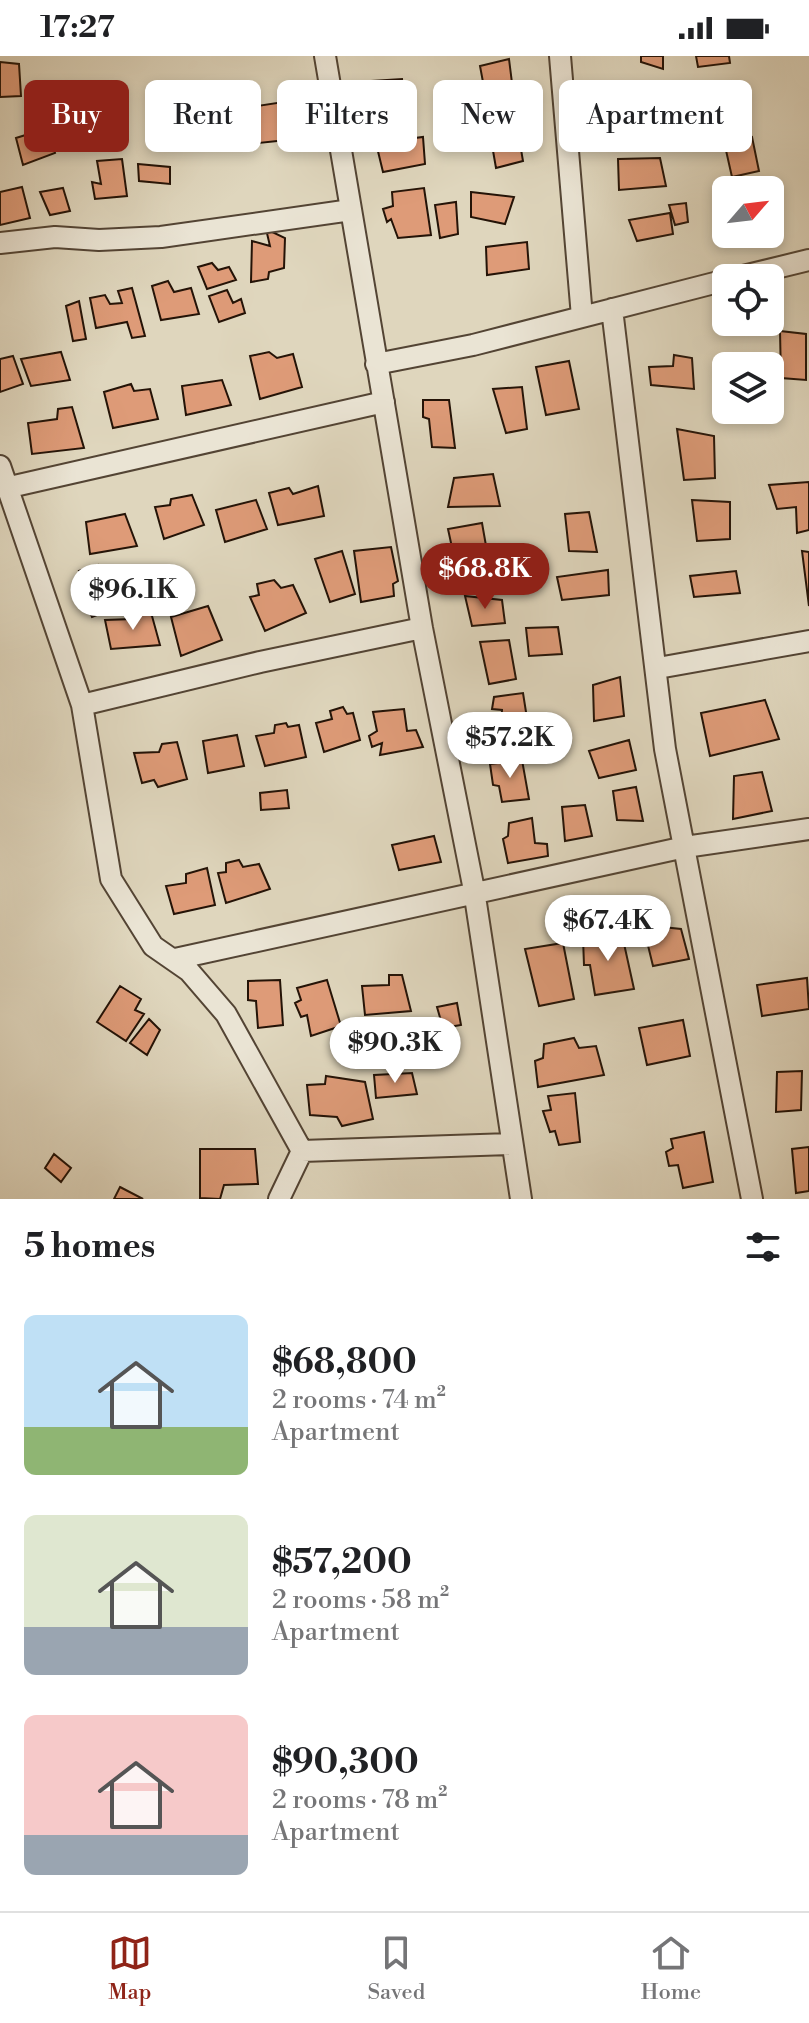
<!DOCTYPE html>
<html lang="en">
<head>
<meta charset="utf-8">
<style>
	:root { --surface:#fff; --page:#f2f2f2; --text:#202124; --muted:#757577; --line:#e0e0e0; --accent:#8f2418 }
	body { margin:0; font-family:"Libre Bodoni",serif; background:var(--page); color:var(--text); height:100vh; display:flex; flex-direction:column; font-size:30px; white-space:nowrap }
	* { box-sizing:border-box; margin:0 }
	p { font-size:26px; color:var(--muted) }
	.icon { flex:none; width:44px; height:44px; fill:none; stroke:currentColor; stroke-width:2; stroke-linecap:round; stroke-linejoin:round }
	.map { position:relative; height:1143px; overflow:hidden }
	.panel { display:flex; flex-direction:column; background:var(--surface); flex:1 }
	.panel>* { flex:none }
	.hud { position:absolute; left:24px; top:24px; width:762px; height:72px; display:flex; gap:16px }
	.needle { width:52px; rotate:62deg }
	.fabs { position:absolute; left:712px; top:120px; display:grid; gap:16px }
	.fabs a { display:grid; place-items:center; width:72px; height:72px; border-radius:12px; background:var(--surface); box-shadow:0 4px 12px #0003; font-size:40px }
	.price { position:absolute; translate:-50% -68px; padding:0 18px; border-radius:28px; background:#fff; color:#222; font-size:26px; line-height:52px; filter:drop-shadow(0 2px 4px #0008) }
	.price::after { content:''; position:absolute; left:50%; top:48px; width:24px; height:18px; margin-left:-12px; background:inherit; clip-path:polygon(0 0,100% 0,50% 100%) }
	.price.selected { background:var(--accent); color:#fff }
	ul { padding:0; list-style:none }
	li { display:flex; align-items:center; gap:24px; height:200px; padding:0 24px }
	li span { display:grid; place-items:center; flex:none; width:224px; height:160px; border-radius:12px; color:#555 }
	li>.icon { margin-inline-start:auto }
	span .icon { width:96px; height:96px; fill:#fffc; stroke-width:1 }
	li b { font-size:34px }
	h2 { display:flex; justify-content:space-between; align-items:center; height:96px; padding:0 24px; font-size:34px }
	.pill { padding:0 28px; border-radius:12px; background:var(--surface); box-shadow:0 4px 12px #0003; font-size:28px; line-height:72px }
	.pill.selected { background:var(--accent); color:#fff }
	.status { display:flex; justify-content:space-between; align-items:center; height:56px; padding:0 40px; background:var(--surface); direction:ltr }
	.status svg { height:22px; fill:currentColor }
	.menu { display:flex; justify-content:space-around; align-items:center; height:112px; border-top:2px solid var(--line); background:var(--surface); font-size:22px; color:var(--muted) }
	.menu a { display:grid; justify-items:center; gap:4px }
	.menu .selected { color:var(--accent) }
	.map>svg:first-child { display:block }
</style>
</head>
<body>
<div class="status"><b>17:27</b><svg viewBox="0 0 49 12"><path d="M0 12V9h3v3zM5 12V6h3v6zM10 12V3h3v9zM15 12V0h3v12zM26 1h20v11H26zM47 4h2v5h-2z"/></svg></div>
<div class="map">
<svg width="809" height="1143" viewBox="0 0 809 1143">
	<rect width="100%" height="100%" fill="#dfd6bd"/>
	<filter id="stains"><feTurbulence type="fractalNoise" baseFrequency=".0025" numOctaves="4"/><feColorMatrix values="0 0 0 0 .2 0 0 0 0 .09 0 0 0 0 .02 0 0 0 .5 -.17"/></filter>
	<radialGradient id="worn" r=".72"><stop offset=".6" stop-color="#630" stop-opacity="0"/><stop offset="1" stop-color="#630" stop-opacity=".3"/></radialGradient>
	<!-- building -->
	<path fill="#de9b78" stroke="#241307" stroke-width="2" d="M641 0H663V13L641 6Z
		M696 0H729L730 7 698 11Z
		M509 3 514 43 488 53 480 10Z
		M0 6 19 8 21 40 0 41Z
		M402 23 406 72 360 73 356 26Z
		M296 33 305 82 259 87 257 50 284 46V36Z
		M652 40 655 71 625 77 615 43Z
		M244 55 247 84 202 87 197 56Z
		M516 64 523 105 496 112 488 66Z
		M48 72 55 97 23 109 16 82Z
		M423 81 425 108 383 116 376 87Z
		M752 81 759 115 732 121 725 90Z
		M660 102 666 130 619 134 618 103Z
		M122 103 127 140 95 143 92 126 101 128 97 105Z
		M138 108 170 111V128L139 125Z
		M22 131 30 162 0 169V136Z
		M63 132 70 155 50 159 40 136Z
		M424 132 431 179 398 182 391 163 387 166 383 153 393 150 392 136Z
		M471 136 514 141 505 168 471 161Z
		M726 141V177H722L718 142Z
		M456 146 458 178 440 182 435 149Z
		M686 147 688 166 675 169 669 149Z
		M670 157 673 178 637 185 629 164Z
		M266 173 285 182 284 212 269 216 268 223 251 226 252 185 270 190Z
		M527 186 529 213 487 219 486 191Z
		M212 207 218 214 229 211 236 224 207 233 198 211Z
		M168 225 174 236 191 232 199 258 161 264 152 230Z
		M132 232 145 280 132 282 127 266 96 272 90 242 105 239 110 248 122 247 118 235Z
		M227 234 233 247 241 243 245 257 219 266 209 240Z
		M79 245 86 283 73 285 66 250Z
		M780 275 806 278V324L781 322Z
		M61 296 70 324 31 330 21 303Z
		M269 296 277 302 293 298 302 331 260 343 250 300Z
		M674 299 692 302 694 333 651 329 649 311 673 310Z
		M13 300 23 328 0 336V303Z
		M569 305 579 353 546 359 536 311Z
		M222 324 231 349 186 359 182 330Z
		M131 328 134 335 150 333 158 363 113 372 104 336Z
		M522 331 527 373 506 377 493 333Z
		M423 344H449L455 392 432 391 429 363 423 361Z
		M72 351 84 392 32 398 28 367 57 363 58 353Z
		M677 373 714 380 715 422 684 424Z
		M493 418 500 450 448 451 454 422Z
		M809 426V474L797 477 796 451 777 453 769 429Z
		M318 430 324 460 278 469 269 437 289 432 293 438Z
		M192 439 204 469 164 483 155 451 170 449 171 443Z
		M256 444 267 473 225 486 216 454Z
		M692 444 730 446V483L697 485Z
		M589 456 597 496 569 495 565 458Z
		M125 458 137 490 90 498 86 466Z
		M482 467 488 501 456 510 448 473Z
		M391 491 398 525 393 528 394 540 361 546 354 495Z
		M342 495 355 538 330 546 315 503Z
		M802 495 809 496V550Z
		M98 509 105 526 85 533 79 515Z
		M608 514 609 539 562 544 557 521Z
		M736 515 740 537 694 541 690 520Z
		M274 524 281 532 293 529 306 557 265 575 250 541 259 539 257 528Z
		M118 526 129 547 92 561 83 537Z
		M465 540 502 544 505 567 472 570Z
		M208 550 222 584 181 600 171 561Z
		M145 555 152 560 160 589 111 593 105 564 132 563 131 556Z
		M558 571 562 598 529 600 526 572Z
		M509 584 516 623 489 628 480 586Z
		M620 621 624 660 594 665 593 629Z
		M523 637 529 675 501 674 502 654 492 653 494 641Z
		M765 644 779 683 710 700 701 657Z
		M343 651 347 658 353 657 360 684 324 696 316 667 332 663 330 655Z
		M404 653 407 675 416 674 423 691 380 699 382 687 372 691 369 680 377 675 373 656Z
		M286 667 288 671 299 669 306 701 265 710 256 680 274 677 275 669Z
		M237 679 244 710 208 717 203 685Z
		M629 684 636 714 599 722 589 695Z
		M177 686 187 723 158 731 154 724 142 727 134 697 159 696 162 688Z
		M522 704 529 743 502 746 499 730 493 729 490 708Z
		M762 716 772 755 733 763 734 720Z
		M636 731 643 765 617 764 613 735Z
		M287 734 289 752 261 754 260 737Z
		M585 749 592 780 565 785 562 751Z
		M532 762 535 787 547 788 548 800 508 807 503 783 508 780 509 767Z
		M434 780 441 806 399 814 392 789Z
		M239 804 243 811 259 808 270 833 226 847 218 817 226 816V807Z
		M207 812 215 849 174 858 166 830 186 827V818Z
		M643 869 681 873 689 903 653 910Z
		M621 874 634 933 595 939 590 909H584L583 882Z
		M563 887 574 943 539 950 525 893Z
		M389 919H402L411 955 365 959 362 930 389 929Z
		M807 922 809 953 762 960 757 929Z
		M280 924 283 969 258 972 256 945 248 944V925Z
		M327 924 341 970 311 980 307 959 301 961 295 947 301 944 297 932Z
		M120 930 141 943 135 954 144 958 126 985 97 966Z
		M457 947 461 969 443 972 437 951Z
		M149 963 160 974 147 999 130 987Z
		M683 964 690 1000 647 1009 639 972Z
		M391 982 395 1005 363 1011 362 988Z
		M574 982 579 992 596 990 604 1019 538 1031 535 1005 543 1002 544 988Z
		M802 1015 801 1054 776 1056 777 1016Z
		M412 1017 417 1038 376 1042 374 1019Z
		M326 1020 365 1026 373 1063 342 1070 337 1061 310 1059 307 1029 325 1028Z
		M575 1037 580 1086 559 1089 555 1075 550 1076 543 1055 551 1054 548 1040Z
		M704 1076 713 1126 683 1132 678 1109 669 1110 666 1096 673 1092 671 1083Z
		M809 1091V1135L796 1137 792 1093Z
		M200 1093H255L258 1128 224 1129 220 1143 200 1142Z
		M54 1098 71 1112 61 1126 45 1112Z
		M120 1131 143 1143H114Z"/>
	<g fill="none" stroke-linecap="round" stroke-linejoin="round">
		<!-- street casing -->
		<g stroke="#534434" stroke-width="24">
			<path id="street" d="M325 0 422 572 474 834 521 1143
				M560 0 582 261
				M0 187 55 181 99 184 161 181 351 154
				M735 222 809 204
				M612 253 665 693 752 1143
				M376 308 473 289 726 224
				M0 410 82 649 111 823 153 890 189 915 226 958 302 1095
				M10 431 384 346
				M658 612 809 585
				M82 649 260 606 422 572
				M175 903 685 791 809 773
				M302 1095 511 1088
				M279 1143 302 1095"/>
		</g>
		<!-- street -->
		<use href="#street" stroke="#eae4d4" stroke-width="20"/>
	</g>
	<rect width="100%" height="100%" filter="url(#stains)"/>
	<rect width="100%" height="100%" fill="url(#worn)"/>
</svg>
<div class="fabs">
<a><svg class="needle" viewBox="-14 -14 28 28"><path d="M0-13l5 13h-10z" fill="#e53935"/><path d="M0 13l5-13h-10z" fill="#757577"/></svg></a>
<a><svg class="icon" aria-label="locate" viewBox="0 0 24 24"><circle cx="12" cy="12" r="6"/><path d="M12 2v4M12 18v4M2 12h4M18 12h4"/></svg></a>
<a><svg class="icon" aria-label="layers" viewBox="0 0 24 24"><path d="M12 4l9 5-9 5-9-5zM3 14l9 5 9-5"/></svg></a>
</div>
<b class="price selected" style="left:485px;top:555px">$68.8K</b>
<b class="price" style="left:133px;top:576px">$96.1K</b>
<b class="price" style="left:510px;top:724px">$57.2K</b>
<b class="price" style="left:608px;top:907px">$67.4K</b>
<b class="price" style="left:395px;top:1029px">$90.3K</b>
<div class="hud">
<a class="pill selected">Buy</a>
<a class="pill">Rent</a>
<a class="pill">Filters</a>
<a class="pill">New</a>
<a class="pill">Apartment</a>
</div>
</div>
<section class="panel">
<h2>5 homes<svg class="icon" aria-label="filters" viewBox="0 0 24 24"><path d="M4 7h16M4 17h16"/><circle cx="9" cy="7" r="2"/><circle cx="15" cy="17" r="2"/></svg></h2>
<ul>
<li><span style="background:linear-gradient(#bfe0f5 70%,#8fb573 0)"><svg class="icon" aria-label="home" viewBox="0 0 24 24"><path d="M3 11l9-7 9 7M6 9v11h12V9"/></svg></span><div><b>$68,800</b><p>2 rooms · 74 m²</p><p>Apartment</p></div></li>
<li><span style="background:linear-gradient(#dfe7d0 70%,#9aa5b1 0)"><svg class="icon" aria-label="home" viewBox="0 0 24 24"><path d="M3 11l9-7 9 7M6 9v11h12V9"/></svg></span><div><b>$57,200</b><p>2 rooms · 58 m²</p><p>Apartment</p></div></li>
<li><span style="background:linear-gradient(#f6c9c9 75%,#9aa5b1 0)"><svg class="icon" aria-label="home" viewBox="0 0 24 24"><path d="M3 11l9-7 9 7M6 9v11h12V9"/></svg></span><div><b>$90,300</b><p>2 rooms · 78 m²</p><p>Apartment</p></div></li>
</ul>
</section>
<nav class="menu">
<a class="selected"><svg class="icon" aria-label="map" viewBox="0 0 24 24"><path d="M3 6l6-2 6 2 6-2v14l-6 2-6-2-6 2zM9 4v14M15 6v14"/></svg>Map</a>
<a><svg class="icon" aria-label="saved" viewBox="0 0 24 24"><path d="M7 4h10v16l-5-4-5 4z"/></svg>Saved</a>
<a><svg class="icon" aria-label="home" viewBox="0 0 24 24"><path d="M3 11l9-7 9 7M6 9v11h12V9"/></svg>Home</a>
</nav>
</body>
</html>
